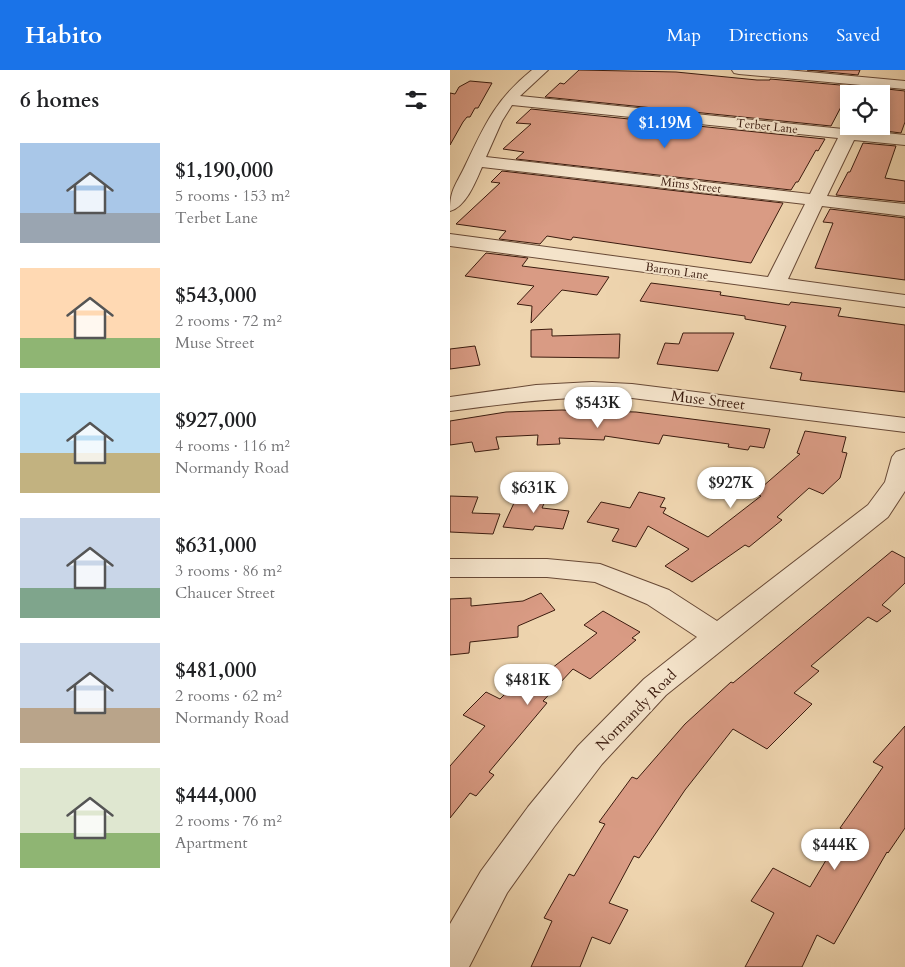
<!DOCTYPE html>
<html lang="en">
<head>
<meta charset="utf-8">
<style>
	:root { --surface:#fff; --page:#f6f6f6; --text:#202124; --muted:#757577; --accent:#1a73e8 }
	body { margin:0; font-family:Cardo,serif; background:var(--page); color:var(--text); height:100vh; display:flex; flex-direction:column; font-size:19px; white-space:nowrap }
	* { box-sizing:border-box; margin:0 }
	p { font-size:16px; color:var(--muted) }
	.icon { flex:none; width:28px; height:28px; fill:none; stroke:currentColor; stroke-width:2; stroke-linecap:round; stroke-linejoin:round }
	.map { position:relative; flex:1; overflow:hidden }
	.side { display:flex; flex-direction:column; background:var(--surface); width:450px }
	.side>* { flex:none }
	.tools { position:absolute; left:390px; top:15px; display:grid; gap:10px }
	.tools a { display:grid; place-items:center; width:50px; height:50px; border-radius:0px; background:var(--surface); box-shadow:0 2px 12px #0003; font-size:25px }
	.price { position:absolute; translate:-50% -42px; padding:0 11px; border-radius:18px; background:#fff; color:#222; font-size:16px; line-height:32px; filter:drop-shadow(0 1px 2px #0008) }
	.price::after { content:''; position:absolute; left:50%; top:30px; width:15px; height:11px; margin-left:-8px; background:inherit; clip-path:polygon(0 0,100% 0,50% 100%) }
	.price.active { background:var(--accent); color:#fff }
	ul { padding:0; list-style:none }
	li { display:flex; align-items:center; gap:15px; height:125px; padding:0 20px }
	li span { display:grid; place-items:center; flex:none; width:140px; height:100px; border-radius:0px; color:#555 }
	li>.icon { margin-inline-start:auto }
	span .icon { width:60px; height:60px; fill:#fffc; stroke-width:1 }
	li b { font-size:21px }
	h2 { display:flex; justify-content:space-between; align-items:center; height:60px; padding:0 20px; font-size:21px }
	header { display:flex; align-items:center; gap:30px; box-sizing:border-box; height:70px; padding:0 25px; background:var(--accent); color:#fff }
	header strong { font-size:24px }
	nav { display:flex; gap:28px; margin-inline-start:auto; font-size:18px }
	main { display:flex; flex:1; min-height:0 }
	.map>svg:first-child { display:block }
</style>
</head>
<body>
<header>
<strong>Habito</strong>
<nav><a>Map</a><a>Directions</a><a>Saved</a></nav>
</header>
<main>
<section class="side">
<h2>6 homes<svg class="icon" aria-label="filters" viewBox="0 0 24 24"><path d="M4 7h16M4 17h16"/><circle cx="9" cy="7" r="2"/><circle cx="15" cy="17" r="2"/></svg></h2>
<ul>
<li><span style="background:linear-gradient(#a9c7e8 70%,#9aa5b1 0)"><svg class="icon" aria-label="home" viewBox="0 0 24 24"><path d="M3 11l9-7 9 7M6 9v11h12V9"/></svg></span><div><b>$1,190,000</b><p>5 rooms · 153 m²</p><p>Terbet Lane</p></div></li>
<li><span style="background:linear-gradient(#ffd9b3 70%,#8fb573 0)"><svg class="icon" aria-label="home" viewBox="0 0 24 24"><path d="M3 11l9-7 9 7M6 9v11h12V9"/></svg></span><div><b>$543,000</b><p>2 rooms · 72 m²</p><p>Muse Street</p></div></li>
<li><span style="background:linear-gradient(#bfe0f5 60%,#c2b280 0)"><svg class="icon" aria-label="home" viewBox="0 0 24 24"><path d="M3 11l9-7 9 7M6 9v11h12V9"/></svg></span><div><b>$927,000</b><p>4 rooms · 116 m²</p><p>Normandy Road</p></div></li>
<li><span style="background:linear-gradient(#c9d6e8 70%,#7fa58c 0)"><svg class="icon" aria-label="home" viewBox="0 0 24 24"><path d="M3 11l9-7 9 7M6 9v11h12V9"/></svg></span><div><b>$631,000</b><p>3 rooms · 86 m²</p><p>Chaucer Street</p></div></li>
<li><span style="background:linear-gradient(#c9d6e8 65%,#b9a48a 0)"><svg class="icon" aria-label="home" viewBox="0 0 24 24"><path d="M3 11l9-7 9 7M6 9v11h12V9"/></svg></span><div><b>$481,000</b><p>2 rooms · 62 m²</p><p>Normandy Road</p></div></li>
<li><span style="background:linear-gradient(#dfe7d0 65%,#8fb573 0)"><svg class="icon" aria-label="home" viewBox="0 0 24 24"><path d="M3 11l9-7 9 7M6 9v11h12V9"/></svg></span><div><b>$444,000</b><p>2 rooms · 76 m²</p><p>Apartment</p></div></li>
</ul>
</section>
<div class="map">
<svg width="455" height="897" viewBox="0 0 455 897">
	<rect width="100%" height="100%" fill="#eed4ae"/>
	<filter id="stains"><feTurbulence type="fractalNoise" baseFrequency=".004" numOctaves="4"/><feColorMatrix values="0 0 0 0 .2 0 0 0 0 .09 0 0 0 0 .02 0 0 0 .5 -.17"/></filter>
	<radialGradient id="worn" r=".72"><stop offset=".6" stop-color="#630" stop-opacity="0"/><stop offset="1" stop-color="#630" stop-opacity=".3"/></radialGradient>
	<!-- building -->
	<path fill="#d99b84" stroke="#3b1b0e" d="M129 0 226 2 307 10H320V9L402 16 381 56 95 27 110 13 114 14Z
		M357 0H410L408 5Z
		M20 11 42 13 28 38H25L20 47H17L13 52 0 75V23L5 24 9 17Z
		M437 19 455 21V52L451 63 419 59 421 56H431V31Z
		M81 39 375 69 368 81 366 80 348 112H346L341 120 66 89 74 82 53 79 81 54 66 53Z
		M413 73 446 76 435 108 455 111V132L386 125 398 102H400Z
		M52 101 333 133 301 193 123 167 121 170 97 166 90 174 49 169 56 161 6 154 50 113 41 112Z
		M380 139 455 148V210L365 198 383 153 373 152Z
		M36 183 78 188 72 196 159 207 147 225 112 220 81 253 82 236 67 234 84 216 15 206Z
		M201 213 271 222 270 225 339 235 341 232 391 238 388 246 455 255V322L350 310 352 303 320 298 336 256 295 249V246L190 231Z
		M102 259V266L170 264 169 288 81 287V260Z
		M233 263H284L268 301 207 294 215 273 229 274Z
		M25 276 30 295 0 299V279Z
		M112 340 186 342 320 359 314 378 300 376 298 380 278 377 279 374 213 365 209 374 155 366 154 370 109 368 110 374 87 375 88 365 46 367 49 379 25 382 22 372 0 375V351L56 342Z
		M355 361 396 367 392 382 397 383 390 408 373 424 359 418 327 447 332 450 299 477 295 475 242 512 215 496 239 479 198 456 186 477 162 471 169 459 137 452 151 432 180 438 189 422 215 428 210 437 216 438 213 443 258 467 311 426 304 424 350 384 347 383Z
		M69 422 98 425 92 438 119 441 113 459 85 456 83 460 53 457Z
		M0 426 28 427 22 443 50 444 43 464 0 462Z
		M442 481 455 488V513L432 535 441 541 427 552 418 547 361 596 369 601 344 623 362 634 317 679 283 659 235 720 189 788 184 786 159 833 178 840 160 874 142 867 130 897H81L102 851 94 848 119 804 124 806 155 754 149 752 182 707 187 709 235 654 281 612 283 613Z
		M91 523 105 540 68 556V567L20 572 19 583 0 585V529L21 528V536L73 531Z
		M153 541 190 562 182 568 186 570 140 609 123 599 93 631 97 633 39 702 44 705 26 726 20 723 0 748V696L35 656 13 645 36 622 50 629 76 603 88 609 147 563 134 555Z
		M455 656V758L438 783 437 782 384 874 367 865 352 897H295L324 843 301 831 323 798 360 817 394 760 390 758 433 697 423 692Z"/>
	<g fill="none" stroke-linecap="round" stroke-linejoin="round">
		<!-- minor casing -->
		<g stroke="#684936" stroke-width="2">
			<path id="minor" d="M82 0H98L70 26 393 59 399 52V56H410L408 60 455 65V75L404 70 377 126 455 134V146L372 136 338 209 455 225V237L0 176V164L318 207 355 134 32 97C26 111 16 137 0 141 0 118 7 114 16 94 35 54 46 29 82 0ZM62 35 388 68 360 124 36 87 52 51Z
				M282 0H337L455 11V19L289 4 284 3Z
				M142 312 182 314 455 348V362L182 328C119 325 62 333 0 341V327L86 315Z
				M455 379V421L438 447 216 625 152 694 104 757 57 823 19 897H0V854L31 801 78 737 128 676 194 609 247 567 197 534 145 512 97 507H0V489H97L150 494 219 520 267 551 418 435 435 412 442 387 446 382Z"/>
		</g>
		<!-- minor -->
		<use href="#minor" fill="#f4e3ca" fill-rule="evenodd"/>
	</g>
	<g text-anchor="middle" stroke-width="4" stroke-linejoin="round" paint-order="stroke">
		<!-- far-street labels -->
		<g font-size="12" fill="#3b1b0e" stroke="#f4e3ca">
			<text transform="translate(317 56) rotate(6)" y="4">Terbet Lane</text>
			<text transform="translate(241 115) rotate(7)" y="4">Mims Street</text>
			<text transform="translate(227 201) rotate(8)" y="4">Barron Lane</text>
		</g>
		<!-- street labels -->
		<g font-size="15" fill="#3b1b0e" stroke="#f4e3ca">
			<text transform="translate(258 330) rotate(7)" y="5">Muse Street</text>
			<text transform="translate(186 640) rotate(-45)" y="5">Normandy Road</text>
		</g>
	</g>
	<rect width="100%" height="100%" filter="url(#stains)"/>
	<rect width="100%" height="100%" fill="url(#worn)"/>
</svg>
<div class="tools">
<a><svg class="icon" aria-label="locate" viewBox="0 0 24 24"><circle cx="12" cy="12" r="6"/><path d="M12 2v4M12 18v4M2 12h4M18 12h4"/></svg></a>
</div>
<b class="price active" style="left:215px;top:79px">$1.19M</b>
<b class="price" style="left:148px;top:359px">$543K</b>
<b class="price" style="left:281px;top:439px">$927K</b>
<b class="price" style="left:84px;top:444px">$631K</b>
<b class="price" style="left:78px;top:636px">$481K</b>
<b class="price" style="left:385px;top:801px">$444K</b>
</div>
</main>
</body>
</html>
